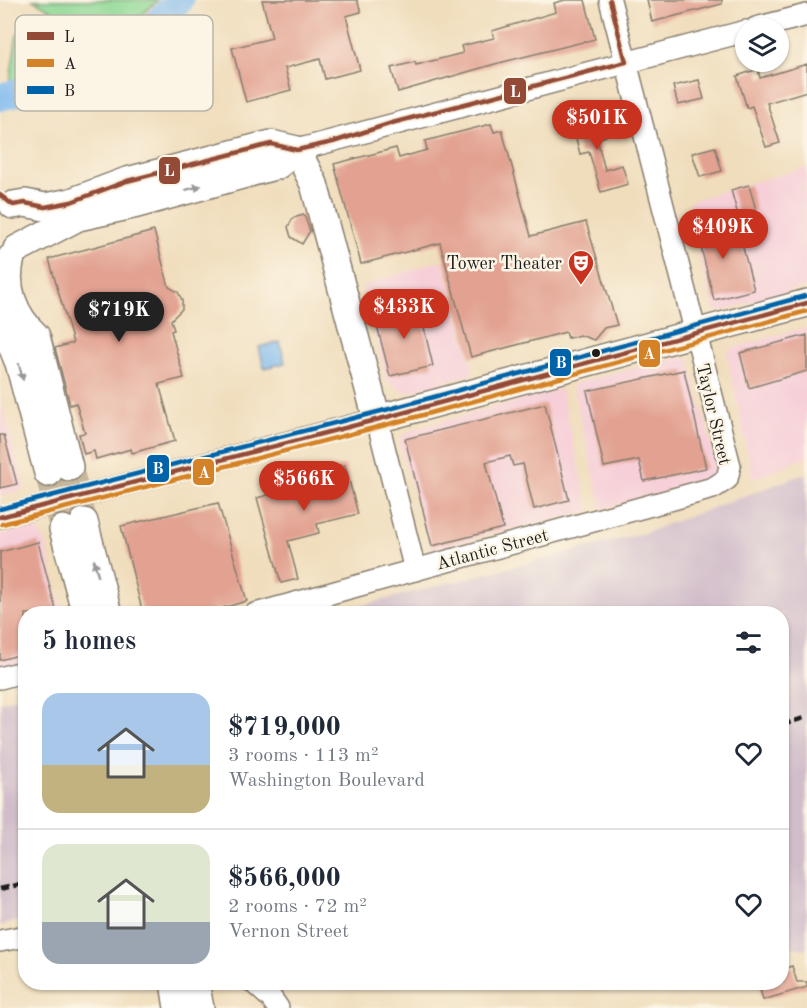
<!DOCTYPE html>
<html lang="en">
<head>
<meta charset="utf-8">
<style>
	:root { --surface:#fff; --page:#f6f6f7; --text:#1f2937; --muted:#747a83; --line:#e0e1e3; --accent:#c8321e }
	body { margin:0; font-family:"Old Standard TT",serif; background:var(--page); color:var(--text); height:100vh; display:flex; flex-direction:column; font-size:22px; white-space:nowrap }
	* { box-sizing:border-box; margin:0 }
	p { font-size:20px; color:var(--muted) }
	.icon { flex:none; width:33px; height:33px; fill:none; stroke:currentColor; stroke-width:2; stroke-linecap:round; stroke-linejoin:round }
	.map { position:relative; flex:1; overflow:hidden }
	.panel { position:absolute; left:18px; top:606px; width:771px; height:384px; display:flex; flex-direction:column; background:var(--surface); border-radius:24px; box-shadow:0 2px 4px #0004 }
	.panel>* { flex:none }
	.controls { position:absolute; left:735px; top:18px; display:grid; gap:12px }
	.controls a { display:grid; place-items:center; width:54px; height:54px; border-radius:50%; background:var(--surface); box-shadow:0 2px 4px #0004; font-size:30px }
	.price { position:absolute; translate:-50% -51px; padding:0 14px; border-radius:21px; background:var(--accent); color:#fff; font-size:20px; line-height:39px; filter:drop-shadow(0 2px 3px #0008) }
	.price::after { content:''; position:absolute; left:50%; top:36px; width:18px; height:14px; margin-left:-9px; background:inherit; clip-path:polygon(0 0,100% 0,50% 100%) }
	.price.current { background:#222; color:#fff }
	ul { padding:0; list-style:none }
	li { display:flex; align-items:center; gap:18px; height:150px; padding:0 24px }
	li+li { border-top:2px solid var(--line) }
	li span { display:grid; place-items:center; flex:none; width:168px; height:120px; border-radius:18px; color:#555 }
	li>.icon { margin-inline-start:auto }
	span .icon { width:72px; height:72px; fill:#fffc; stroke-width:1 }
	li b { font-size:26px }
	h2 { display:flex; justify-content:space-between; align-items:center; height:72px; padding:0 24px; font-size:26px }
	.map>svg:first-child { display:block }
</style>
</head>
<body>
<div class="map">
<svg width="807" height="1008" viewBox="0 0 807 1008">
	<rect width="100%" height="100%" fill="#fcf5e5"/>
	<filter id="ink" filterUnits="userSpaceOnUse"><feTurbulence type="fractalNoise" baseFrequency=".0167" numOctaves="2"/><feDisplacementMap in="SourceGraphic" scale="12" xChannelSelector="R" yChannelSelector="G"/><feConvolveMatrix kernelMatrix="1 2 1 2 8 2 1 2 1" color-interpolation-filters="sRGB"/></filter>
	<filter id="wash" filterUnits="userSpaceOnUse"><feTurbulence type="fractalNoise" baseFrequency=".008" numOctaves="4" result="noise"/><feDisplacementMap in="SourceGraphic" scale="24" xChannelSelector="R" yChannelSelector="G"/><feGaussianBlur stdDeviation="1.35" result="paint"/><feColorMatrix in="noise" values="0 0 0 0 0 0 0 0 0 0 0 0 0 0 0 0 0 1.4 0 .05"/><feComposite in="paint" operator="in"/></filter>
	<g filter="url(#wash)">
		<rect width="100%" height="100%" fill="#f0ddbc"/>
		<!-- built -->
		<path fill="#f6cfd8" d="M807 167V286L717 312 714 309 687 212 690 201Z
			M443 260 474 373 407 393 387 381 362 286Z
			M807 327V457L753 479 727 355 730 349Z
			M680 357 689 360 719 474 715 479 602 509 572 384Z
			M561 389 589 512 510 529 437 549 431 548 399 445 401 437 408 431Z
			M0 399 25 489 0 496Z
			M26 528 38 529 46 544 62 613 26 614 25 662 0 669V535Z"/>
		<!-- industrial -->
		<path fill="#d1bdca" d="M807 473V949L782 946V614L332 613 644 533Z
			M25 695V919L0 926V702Z"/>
		<!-- green -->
		<path fill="#8dd894" stroke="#547a58" stroke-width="1.5" d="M33 0H158L114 40 18 82 10 80 17 35 51 10Z"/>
		<!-- water -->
		<path fill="#7db9ef" stroke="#4c6a86" stroke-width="1.5" d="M280 342 285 363 264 368 259 347Z"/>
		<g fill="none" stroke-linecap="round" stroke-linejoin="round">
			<!-- river -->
			<path stroke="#7db9ef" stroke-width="28" d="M0 97 97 71 126 54 180 0"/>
		</g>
		<g id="blocks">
			<!-- building -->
			<path fill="#e2a191" d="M262 0H357L361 12 346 16 360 70 325 79 320 59 285 68 291 90 246 102 232 48 272 38Z
				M565 0H585L595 39 495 64 398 92 391 68 415 62 416 65 463 53 461 46 494 38 492 31 556 12 554 3Z
				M647 0H722V4L652 22Z
				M807 64V91L767 103 780 143 766 147 752 106 747 108 737 76 758 69 760 78Z
				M699 80 704 99 678 105 673 86Z
				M599 113 606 136 597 139 605 170 622 165 628 184 601 192 589 152 580 154 571 120Z
				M491 124 494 132 502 130 531 236 586 222 617 325 604 328 594 340 580 335 568 338 566 332 471 357 440 243 361 264 334 164 396 148 399 158 427 150 425 141Z
				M715 147 722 171 700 177 692 153Z
				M749 185 756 210 738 215 731 190Z
				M715 213 724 244 741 240 754 290 714 300 694 219Z
				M304 215 310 231 302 244 291 237 288 227 293 218Z
				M154 231 169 287 178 292 182 300V309L171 320 174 330 171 331 184 378 159 384 175 441 132 453 131 449 96 459 94 451 84 454 79 434 85 433 76 403 70 405 55 348 73 343 49 259Z
				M418 303 433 366 390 376 374 314Z
				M807 335V371L749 388 740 353Z
				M684 370 706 468 644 481 639 460 604 467 587 391Z
				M545 404 569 500 534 509 523 464 513 466 510 456 486 462 503 528 432 546 405 439Z
				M0 435H4L17 484 0 488Z
				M345 465 358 514 317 524 319 533 288 541 298 579 281 583 257 498 278 492 276 483Z
				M218 503 247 601 202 614H143L121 526Z
				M38 542 57 614H26V653L0 660V552Z
				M792 966 797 982H807V987L763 1000 758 982H782V969Z"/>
		</g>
	</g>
	<g filter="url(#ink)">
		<use href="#blocks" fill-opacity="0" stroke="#867c6c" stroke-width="1.5"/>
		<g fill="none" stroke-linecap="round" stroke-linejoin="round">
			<!-- major-tunnel -->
			<path stroke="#c6b69c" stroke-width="27" stroke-dasharray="27 14" stroke-linecap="butt" d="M69 467 84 522
				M48 473 63 529"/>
			<!-- minor casing -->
			<g stroke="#867c6c" stroke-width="24">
				<path id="minor" d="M756 28 807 15
					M297 150 746 31
					M0 517 377 419 415 570
					M255 614 713 488 727 479 730 466 610 0
					M0 678 26 671
					M0 941 26 936
					M253 982 271 998 278 1008"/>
			</g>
			<!-- major casing -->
			<g stroke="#867c6c" stroke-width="30">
				<path id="major" d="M297 150 314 184 377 419 807 303
					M13 205 25 203 45 207 71 202 127 181 271 144 297 150
					M17 249 78 217 137 204 278 165 297 150
					M11 258C3 287 14 316 36 336L69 467
					M0 317 19 363 48 473
					M84 522 108 614
					M63 529 86 614
					M174 982 178 1008
					M195 982 200 1008"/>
			</g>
			<!-- minor -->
			<use href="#minor" stroke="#fff" stroke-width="21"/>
			<!-- major -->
			<use href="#major" stroke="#fff" stroke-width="27"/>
			<!-- rail -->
			<path stroke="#1c1c1c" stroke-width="4.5" stroke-dasharray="9 4.5" stroke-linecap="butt" d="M782 725 807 717
				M0 889 26 883"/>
			<!-- bus-1 casing -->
			<g stroke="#fcf5e5" stroke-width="9">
				<path id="bus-1" d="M0 195 13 205 25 203 45 207 71 202 127 181 271 144 297 150 333 142 392 123 626 62 610 0
					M0 517 395 415 807 303"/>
			</g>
			<!-- bus-2 casing -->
			<g stroke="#fcf5e5" stroke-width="9">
				<path id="bus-2" d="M2 524 397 422 807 311"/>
			</g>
			<!-- bus-3 casing -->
			<g stroke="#fcf5e5" stroke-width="9">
				<path id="bus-3" d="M0 509 393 408 805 296"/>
			</g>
			<!-- bus-1 -->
			<use href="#bus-1" stroke="#934b38" stroke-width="4.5"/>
			<!-- bus-2 -->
			<use href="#bus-2" stroke="#d48228" stroke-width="4.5"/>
			<!-- bus-3 -->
			<use href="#bus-3" stroke="#0063aa" stroke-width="4.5"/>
		</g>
		<!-- one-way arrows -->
		<defs><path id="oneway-solid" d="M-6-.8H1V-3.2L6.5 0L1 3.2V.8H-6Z" transform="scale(1.5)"/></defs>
		<g fill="#999">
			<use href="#oneway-solid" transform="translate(193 188) rotate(-15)"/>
			<use href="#oneway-solid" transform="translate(21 372) rotate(75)"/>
			<use href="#oneway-solid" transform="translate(96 568) rotate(-104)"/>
		</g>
	</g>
	<!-- icons -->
	<defs>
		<g id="theatre-pin" transform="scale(1.35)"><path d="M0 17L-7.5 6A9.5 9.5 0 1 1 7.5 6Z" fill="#c8321e" stroke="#fcf5e5"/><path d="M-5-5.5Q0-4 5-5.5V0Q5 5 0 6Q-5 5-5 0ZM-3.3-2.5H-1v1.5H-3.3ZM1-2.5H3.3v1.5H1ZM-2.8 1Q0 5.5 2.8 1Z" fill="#fff"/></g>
	</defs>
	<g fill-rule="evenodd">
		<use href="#theatre-pin" x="581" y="263"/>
	</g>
	<!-- markers -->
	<circle fill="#1c1c1c" stroke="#fcf5e5" stroke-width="2" cx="596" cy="353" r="5"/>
	<g text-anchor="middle" stroke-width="5" stroke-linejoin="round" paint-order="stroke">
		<!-- poi labels -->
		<g font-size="18" fill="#1c1c1c" stroke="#fcf5e5" text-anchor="end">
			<text x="562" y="269">Tower Theater</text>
		</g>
		<!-- street labels -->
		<g font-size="18" fill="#1c1c1c" stroke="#fcf5e5">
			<text transform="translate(714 414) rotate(77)" y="6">Taylor Street</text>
			<text transform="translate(492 549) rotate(-15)" y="6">Atlantic Street</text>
		</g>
	</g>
	<!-- legend -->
	<rect x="15" y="15" width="198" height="96" rx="9" fill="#fcf5e5" stroke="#b9b4a9" stroke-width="1.5"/>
	<rect x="27" y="32" width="27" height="8" fill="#934b38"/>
	<rect x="27" y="59" width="27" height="8" fill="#d48228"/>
	<rect x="27" y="86" width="27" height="8" fill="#0063aa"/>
	<g font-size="16" fill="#1c1c1c">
		<text x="64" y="42">L</text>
		<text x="64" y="69">A</text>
		<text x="64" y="96">B</text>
	</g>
	<g stroke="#fcf5e5" stroke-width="2">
		<rect x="503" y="77" width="24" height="28" rx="6" fill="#934b38"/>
		<rect x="158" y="156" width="23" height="29" rx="6" fill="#934b38"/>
		<rect x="638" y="339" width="23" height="29" rx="6" fill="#d48228"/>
		<rect x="549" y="348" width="23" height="29" rx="6" fill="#0063aa"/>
		<rect x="146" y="454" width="24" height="29" rx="6" fill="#0063aa"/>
		<rect x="192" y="458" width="23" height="28" rx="6" fill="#d48228"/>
	</g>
	<g font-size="16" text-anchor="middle" font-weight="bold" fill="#fff">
		<text x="515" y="97">L</text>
		<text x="169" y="176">L</text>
		<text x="649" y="359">A</text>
		<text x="561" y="368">B</text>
		<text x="158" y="474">B</text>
		<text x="204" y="478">A</text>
	</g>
</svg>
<div class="controls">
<a><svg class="icon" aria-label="layers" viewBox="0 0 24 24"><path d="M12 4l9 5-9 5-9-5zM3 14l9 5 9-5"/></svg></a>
</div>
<b class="price" style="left:597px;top:151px">$501K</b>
<b class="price" style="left:723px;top:260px">$409K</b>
<b class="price" style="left:404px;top:340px">$433K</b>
<b class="price current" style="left:119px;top:343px">$719K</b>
<b class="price" style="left:304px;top:512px">$566K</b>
<section class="panel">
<h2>5 homes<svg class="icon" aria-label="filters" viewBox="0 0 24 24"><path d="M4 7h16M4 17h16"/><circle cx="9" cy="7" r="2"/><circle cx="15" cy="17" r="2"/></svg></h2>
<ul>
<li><span style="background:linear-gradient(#a9c7e8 60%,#c2b280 0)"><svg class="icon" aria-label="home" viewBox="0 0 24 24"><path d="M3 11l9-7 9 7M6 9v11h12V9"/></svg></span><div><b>$719,000</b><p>3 rooms · 113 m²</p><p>Washington Boulevard</p></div><svg class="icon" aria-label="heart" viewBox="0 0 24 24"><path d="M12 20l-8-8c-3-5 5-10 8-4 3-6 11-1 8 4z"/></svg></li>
<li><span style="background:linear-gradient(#dfe7d0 65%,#9aa5b1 0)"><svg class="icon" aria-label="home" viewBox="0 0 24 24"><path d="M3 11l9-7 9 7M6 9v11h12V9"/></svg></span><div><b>$566,000</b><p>2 rooms · 72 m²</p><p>Vernon Street</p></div><svg class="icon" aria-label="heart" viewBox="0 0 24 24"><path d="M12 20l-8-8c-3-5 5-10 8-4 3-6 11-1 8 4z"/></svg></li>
</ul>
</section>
</div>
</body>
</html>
